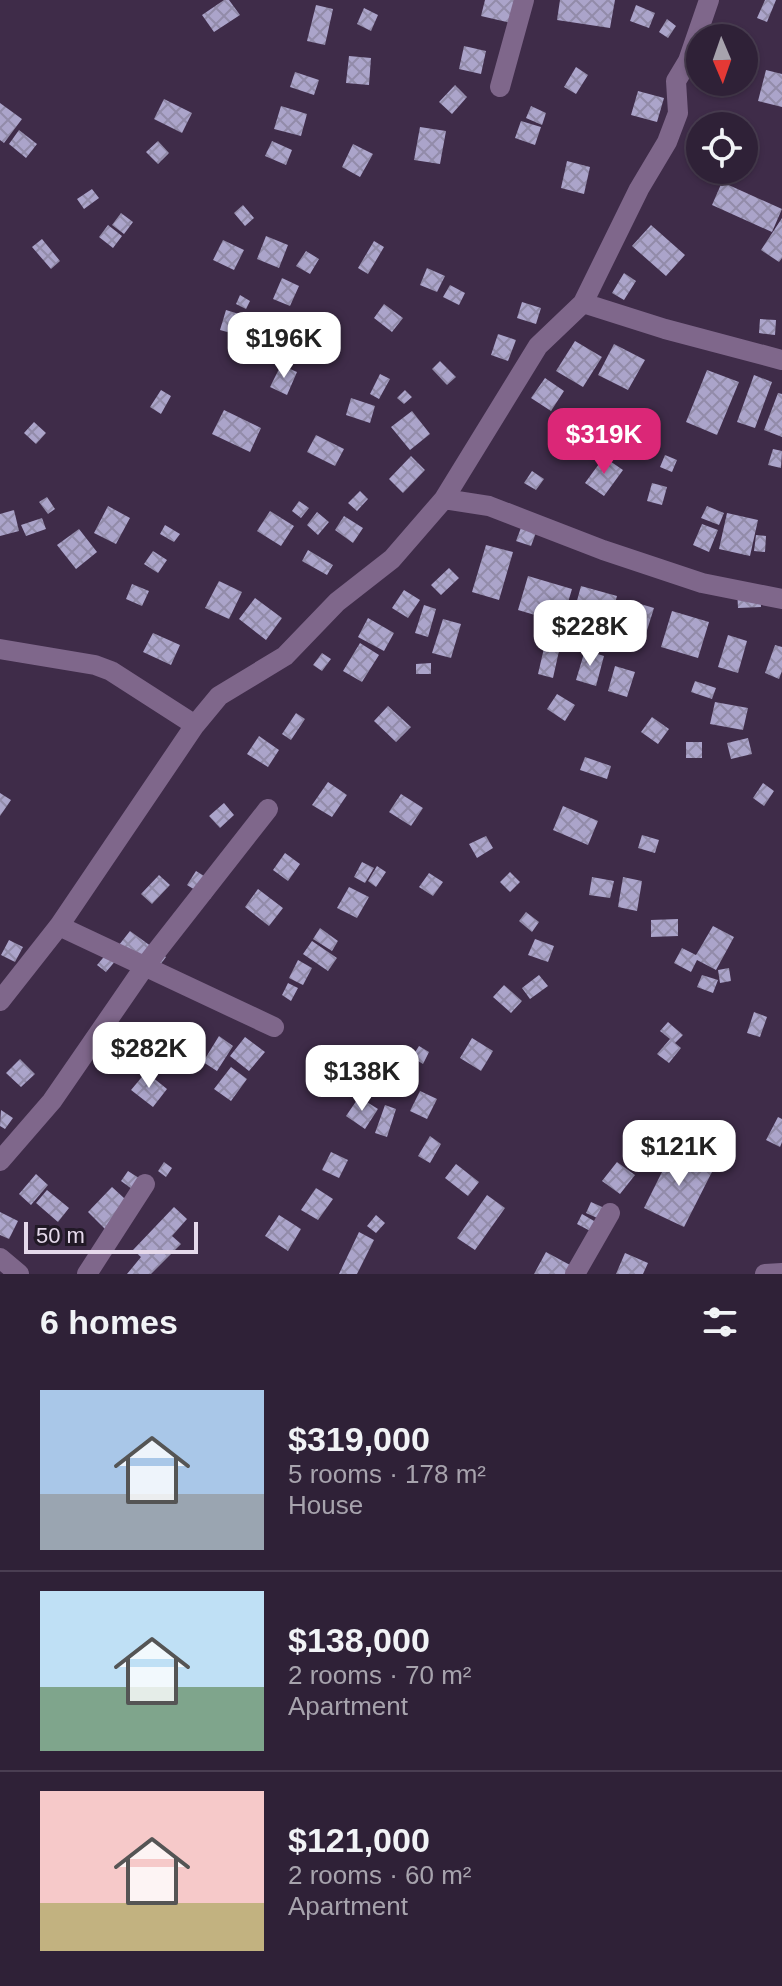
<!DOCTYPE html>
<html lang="en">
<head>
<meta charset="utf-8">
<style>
	:root { --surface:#2f2137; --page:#3b2e42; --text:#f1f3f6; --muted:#a7a3ad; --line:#4a3e52; --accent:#db2777 }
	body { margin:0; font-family:Arial,sans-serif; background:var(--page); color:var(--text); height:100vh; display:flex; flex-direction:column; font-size:30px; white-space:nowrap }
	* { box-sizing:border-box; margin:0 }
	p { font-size:26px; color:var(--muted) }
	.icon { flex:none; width:44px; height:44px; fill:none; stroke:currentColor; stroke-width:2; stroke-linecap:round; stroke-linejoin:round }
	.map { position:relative; height:1274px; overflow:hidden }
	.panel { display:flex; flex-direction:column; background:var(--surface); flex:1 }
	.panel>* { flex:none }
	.needle { width:52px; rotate:178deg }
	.controls { position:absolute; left:686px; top:24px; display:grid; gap:16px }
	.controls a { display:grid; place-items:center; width:72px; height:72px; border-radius:50%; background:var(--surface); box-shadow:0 2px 6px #0004,0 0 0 2px var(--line); font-size:40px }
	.scale { position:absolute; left:24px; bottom:20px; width:174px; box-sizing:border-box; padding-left:8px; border:4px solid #e5d9eb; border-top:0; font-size:22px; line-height:28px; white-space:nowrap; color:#e5d9eb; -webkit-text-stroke:6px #211926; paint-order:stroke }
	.price { position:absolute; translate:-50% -68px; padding:0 18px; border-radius:16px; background:#fff; color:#222; font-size:26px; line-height:52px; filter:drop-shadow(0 2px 4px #0008) }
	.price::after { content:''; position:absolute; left:50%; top:48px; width:24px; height:18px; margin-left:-12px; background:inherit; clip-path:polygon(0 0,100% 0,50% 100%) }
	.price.current { background:var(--accent); color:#fff }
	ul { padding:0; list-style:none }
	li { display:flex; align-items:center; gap:24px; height:200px; padding:0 40px }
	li+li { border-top:2px solid var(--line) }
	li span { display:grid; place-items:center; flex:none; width:224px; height:160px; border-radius:0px; color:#555 }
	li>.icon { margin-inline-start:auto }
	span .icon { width:96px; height:96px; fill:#fffc; stroke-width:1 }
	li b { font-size:34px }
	h2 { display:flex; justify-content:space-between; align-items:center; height:96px; padding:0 40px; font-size:34px }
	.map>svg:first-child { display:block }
</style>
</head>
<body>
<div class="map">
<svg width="782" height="1274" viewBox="0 0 782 1274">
	<defs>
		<pattern id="building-cross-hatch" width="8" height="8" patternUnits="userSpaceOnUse" patternTransform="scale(2)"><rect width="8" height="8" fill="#aba4ca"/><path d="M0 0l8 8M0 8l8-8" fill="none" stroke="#928ba9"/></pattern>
	</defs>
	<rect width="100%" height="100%" fill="#3f2c49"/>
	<!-- building -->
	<path fill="url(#building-cross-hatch)" d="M224 0H229L240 15 214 32 202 15Z
		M485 0H516L511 23 481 16Z
		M560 0H615L610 28 557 20Z
		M765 0H776L767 22 757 18Z
		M316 5 333 9 325 45 307 41Z
		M636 5 655 13 649 28 630 21Z
		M364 8 378 15 371 31 357 24Z
		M667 19 676 26 668 38 659 32Z
		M464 46 486 51 481 74 459 69Z
		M349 56 371 58 369 85 346 83Z
		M576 67 588 75 576 94 564 87Z
		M766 70 782 74V107L758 101Z
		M295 72 319 80 314 95 290 87Z
		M455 85 467 97 452 114 439 102Z
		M638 91 664 98 657 122 631 115Z
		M164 99 192 113 182 133 154 119Z
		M0 103 22 119 4 143 0 140Z
		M281 106 307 114 301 136 274 129Z
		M531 106 546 113 542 125 526 118Z
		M521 121 541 127 535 145 515 138Z
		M420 127 446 131 440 164 414 160Z
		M19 130 37 144 26 158 9 144Z
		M158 141 169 153 158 164 146 152Z
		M272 141 292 150 286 165 265 156Z
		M353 144 373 154 360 177 342 167Z
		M567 161 590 167 584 194 561 188Z
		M722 182 782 209 772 232 712 205Z
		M92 189 99 198 84 209 77 199Z
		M243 205 254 218 245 226 234 213Z
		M121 213 133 222 124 234 112 225Z
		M782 218V258L779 262 761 250Z
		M108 225 122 236 113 248 99 237Z
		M651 225 685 255 666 276 632 246Z
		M266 236 288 245 279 268 257 259Z
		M42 239 60 261 51 269 32 247Z
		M223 240 244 250 234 270 213 260Z
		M374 241 384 247 368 274 358 268Z
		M306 251 319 259 310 274 296 266Z
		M427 268 445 276 437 292 420 285Z
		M624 273 636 281 624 300 612 293Z
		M282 278 299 286 290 306 273 299Z
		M450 285 465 293 459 305 443 297Z
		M240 295 250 301 246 309 236 304Z
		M522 302 541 308 536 324 517 318Z
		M384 304 403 318 392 332 374 318Z
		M226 310 255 319 249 338 220 330Z
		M760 319 776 320 775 335 759 333Z
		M498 334 516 340 508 361 491 355Z
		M575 341 602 357 583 387 556 371Z
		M614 344 645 360 628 390 598 375Z
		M440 361 456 377 447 385 432 369Z
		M281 365 297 372 287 395 270 387Z
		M707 370 739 382 717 435 686 422Z
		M380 374 390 379 379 399 370 394Z
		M754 375 772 382 755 428 737 422Z
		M545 378 564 391 551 411 531 398Z
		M161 390 171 396 161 414 150 407Z
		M405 390 412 397 404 404 397 398Z
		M778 393 782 394V437L764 430Z
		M351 398 375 406 370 423 346 415Z
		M224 410 261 428 250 452 212 434Z
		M412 411 430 434 410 450 391 427Z
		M34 422 46 433 36 444 24 433Z
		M316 435 344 449 335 466 307 452Z
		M773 449 782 451 781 468 768 465Z
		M665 455 677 460 672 472 660 467Z
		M411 456 425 470 403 493 389 479Z
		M604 457 623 470 604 496 585 483Z
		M532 471 544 479 536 490 524 483Z
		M652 483 667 487 662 505 647 501Z
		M360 491 368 499 357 511 348 503Z
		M47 497 55 509 48 514 39 502Z
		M299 501 309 508 301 518 292 511Z
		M108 506 130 518 116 544 94 533Z
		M707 506 724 513 719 525 701 518Z
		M14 510 19 531 0 536V514Z
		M270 511 294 526 281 546 257 531Z
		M317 512 329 522 318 535 307 525Z
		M727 513 758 520 750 556 719 549Z
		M344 516 363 528 353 543 335 530Z
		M42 518 46 529 26 536 21 525Z
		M702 524 718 530 709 552 693 545Z
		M165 525 180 534 174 542 160 534Z
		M522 525 537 530 531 546 516 541Z
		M79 529 97 552 76 569 57 545Z
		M756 535 766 536 765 552 754 551Z
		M486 545 513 552 499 600 472 592Z
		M308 550 333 565 327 575 302 561Z
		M153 551 167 560 158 573 144 564Z
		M449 568 459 578 441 595 431 585Z
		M528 576 572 589 562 623 518 610Z
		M219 581 242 592 229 619 205 608Z
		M132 584 149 591 142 606 126 599Z
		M581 586 617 596 608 629 572 619Z
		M760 587 761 607 738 608 737 588Z
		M404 590 420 600 408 618 392 608Z
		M255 598 282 618 266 640 239 619Z
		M627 600 654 608 643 643 617 636Z
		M424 605 436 609 428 637 415 633Z
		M672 611 709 622 698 658 661 647Z
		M368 618 394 633 384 651 358 637Z
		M443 619 461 624 451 658 432 653Z
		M153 633 180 645 171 665 143 652Z
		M728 635 747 641 738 673 718 667Z
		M360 643 379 655 362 682 343 671Z
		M775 645 782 647V671L779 679 765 673Z
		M544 648 559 651 553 678 538 674Z
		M585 650 604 656 596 686 576 680Z
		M322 653 331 659 322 671 313 665Z
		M431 663V674H416V664Z
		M615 666 635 672 627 697 608 691Z
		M695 681 716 688 712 699 691 692Z
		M557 694 575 705 565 721 547 709Z
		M715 702 748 708 743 730 710 724Z
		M388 706 411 727 396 742 374 721Z
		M296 713 305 719 291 740 282 734Z
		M652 717 669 729 658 744 641 732Z
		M259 736 279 750 268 767 247 754Z
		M748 738 752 754 731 759 727 743Z
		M686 742H702V758H686Z
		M585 757 611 766 607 779 580 770Z
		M328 782 347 795 332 817 312 805Z
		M763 783 774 791 764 806 753 798Z
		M0 793 11 800 0 816Z
		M401 794 423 808 411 826 389 812Z
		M224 803 234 815 220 828 209 816Z
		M563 806 598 821 588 845 553 830Z
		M642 835 659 840 655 853 638 848Z
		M486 836 493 848 477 858 469 844Z
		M285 853 300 864 288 881 273 870Z
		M362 862 374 868 365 883 354 877Z
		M377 866 386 872 376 887 368 881Z
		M196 871 219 885 210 899 187 885Z
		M510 872 520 882 510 892 500 882Z
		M429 873 443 882 433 896 419 887Z
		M159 875 170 885 152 904 141 894Z
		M592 877 614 881 610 898 589 895Z
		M623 877 642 881 637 911 618 907Z
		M349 887 369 897 357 918 337 908Z
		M258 889 283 908 269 926 245 907Z
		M526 912 539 922 532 932 519 921Z
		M678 919V936L651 937V920Z
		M713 926 734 937 716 970 697 960 691 972 674 963 682 948 696 955Z
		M320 928 338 941 332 951 313 939Z
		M130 931 166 957 151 977 115 950Z
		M535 939 554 946 548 962 528 955Z
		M9 940 23 947 15 962 1 955Z
		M312 941 337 958 328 971 303 954Z
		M108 952 117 959 106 972 97 965Z
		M298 960 312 968 303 985 289 978Z
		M729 968 731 981 720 983 718 970Z
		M539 975 548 986 530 999 522 988Z
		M702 975 718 980 713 993 697 987Z
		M288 983 298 988 291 1001 282 995Z
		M504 985 522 1001 511 1013 493 997Z
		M754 1012 767 1017 760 1037 747 1033Z
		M668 1022 683 1035 675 1043 681 1048 669 1063 657 1054 670 1039 660 1031Z
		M145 1031 154 1041 137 1057 128 1047Z
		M219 1036 233 1046 217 1071 203 1062Z
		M245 1037 265 1052 249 1071 230 1056Z
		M472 1038 493 1051 481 1071 460 1058Z
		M419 1046 429 1052 423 1064 412 1057Z
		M20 1059 35 1074 21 1087 6 1073Z
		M366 1064 388 1076 377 1095 355 1082Z
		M231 1067 247 1079 231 1101 214 1089Z
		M146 1072 167 1089 153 1107 131 1090Z
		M420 1091 437 1099 427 1119 410 1111Z
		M359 1097 378 1109 365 1129 346 1116Z
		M385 1105 396 1109 387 1137 375 1133Z
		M1 1110 13 1118 5 1129 0 1126Z
		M778 1117 782 1119V1142L780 1147 766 1140Z
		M430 1136 441 1144 430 1163 418 1156Z
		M674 1148 714 1168 684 1227 644 1208Z
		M331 1152 348 1160 339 1178 322 1170Z
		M164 1162 172 1168 166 1177 158 1171Z
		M617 1162 635 1175 620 1194 602 1181Z
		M456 1164 479 1182 468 1196 445 1178Z
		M128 1171 139 1178 132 1189 121 1181Z
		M36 1174 48 1185 31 1205 19 1194Z
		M112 1187 136 1209 111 1235 88 1212Z
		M316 1188 333 1199 318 1220 301 1210Z
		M47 1190 69 1208 58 1222 36 1203Z
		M487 1195 505 1208 475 1250 457 1238Z
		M591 1202 609 1210 604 1221 586 1213Z
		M174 1207 187 1219 172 1236 181 1244 151 1274H127L141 1257 133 1250Z
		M0 1212 18 1221 9 1239 0 1235Z
		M582 1214 601 1225 596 1234 577 1224Z
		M279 1215 301 1229 288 1251 265 1236Z
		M376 1215 385 1223 376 1233 367 1226Z
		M359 1232 374 1240 357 1274H339Z
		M546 1252 570 1265 566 1274H534Z
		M625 1253 648 1263 643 1274H616Z"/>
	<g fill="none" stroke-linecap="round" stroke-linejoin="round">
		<!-- minor -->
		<path stroke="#7f678b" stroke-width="20" d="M500 87 524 0
			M583 303 665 329 782 360
			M444 499 489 506 603 550 702 583 782 599
			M0 649 95 665 111 671 195 725
			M59 926 274 1027
			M0 1001 59 926 195 725 219 696 285 656 337 602 392 559 444 499 538 346 583 303 639 189 667 142 678 113 676 81 688 61 709 0
			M0 1161 52 1101 145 966 268 809
			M0 1258 19 1274
			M87 1274 145 1184
			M575 1274 610 1213
			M765 1274 782 1273"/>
	</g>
</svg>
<div class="controls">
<a><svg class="needle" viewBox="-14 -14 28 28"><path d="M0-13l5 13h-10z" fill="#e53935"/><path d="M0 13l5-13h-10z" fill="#a7a3ad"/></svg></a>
<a><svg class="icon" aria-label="locate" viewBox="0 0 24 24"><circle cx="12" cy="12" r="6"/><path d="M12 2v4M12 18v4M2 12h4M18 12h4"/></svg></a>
</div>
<div class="scale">50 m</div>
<b class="price" style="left:284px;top:380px">$196K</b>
<b class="price current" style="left:604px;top:476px">$319K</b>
<b class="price" style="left:590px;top:668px">$228K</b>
<b class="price" style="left:149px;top:1090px">$282K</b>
<b class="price" style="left:362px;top:1113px">$138K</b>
<b class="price" style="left:679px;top:1188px">$121K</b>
</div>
<section class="panel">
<h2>6 homes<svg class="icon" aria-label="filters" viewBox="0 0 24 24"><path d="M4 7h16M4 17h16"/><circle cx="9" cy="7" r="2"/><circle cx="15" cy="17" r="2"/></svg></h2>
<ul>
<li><span style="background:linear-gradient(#a9c7e8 65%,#9aa5b1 0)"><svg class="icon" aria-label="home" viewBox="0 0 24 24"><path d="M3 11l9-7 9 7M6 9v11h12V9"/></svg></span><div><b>$319,000</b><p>5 rooms · 178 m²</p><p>House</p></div></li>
<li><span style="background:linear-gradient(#bfe0f5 60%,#7fa58c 0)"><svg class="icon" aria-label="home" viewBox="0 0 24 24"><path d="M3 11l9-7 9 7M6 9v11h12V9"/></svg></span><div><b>$138,000</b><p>2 rooms · 70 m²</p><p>Apartment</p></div></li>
<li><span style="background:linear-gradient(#f6c9c9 70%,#c2b280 0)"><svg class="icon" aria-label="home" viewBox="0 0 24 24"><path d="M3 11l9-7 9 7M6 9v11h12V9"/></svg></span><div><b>$121,000</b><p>2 rooms · 60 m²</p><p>Apartment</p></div></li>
</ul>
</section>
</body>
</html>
